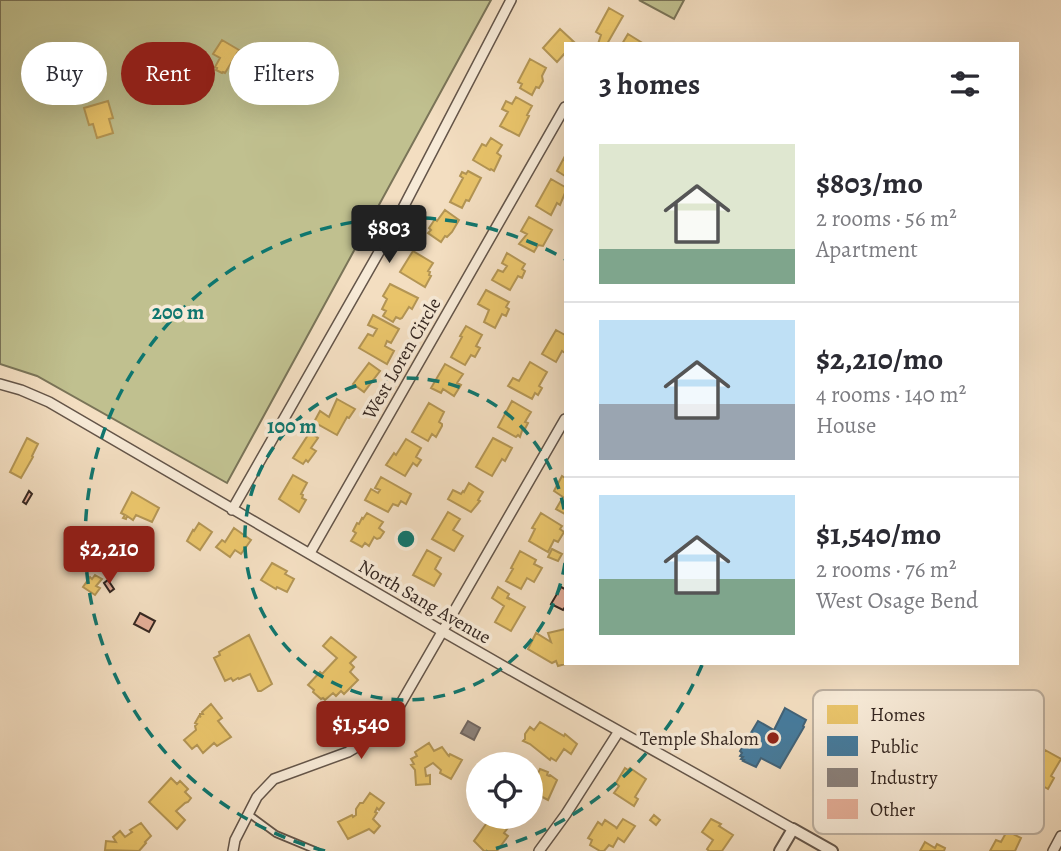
<!DOCTYPE html>
<html lang="en">
<head>
<meta charset="utf-8">
<style>
	:root { --surface:#fff; --page:#f7f7f7; --text:#2b2b33; --muted:#7c7c81; --line:#e1e1e2; --accent:#8f2418 }
	body { margin:0; font-family:Alegreya,serif; background:var(--page); color:var(--text); height:100vh; display:flex; flex-direction:column; font-size:26px; white-space:nowrap }
	* { box-sizing:border-box; margin:0 }
	p { font-size:23px; color:var(--muted) }
	.icon { flex:none; width:38px; height:38px; fill:none; stroke:currentColor; stroke-width:2; stroke-linecap:round; stroke-linejoin:round }
	.map { position:relative; flex:1; overflow:hidden }
	.drawer { position:absolute; left:564px; top:42px; width:455px; height:623px; display:flex; flex-direction:column; background:var(--surface); border-radius:0px; box-shadow:0 7px 28px #0002 }
	.drawer>* { flex:none }
	.banner { position:absolute; left:21px; top:42px; width:438px; height:63px; display:flex; gap:14px }
	.buttons { position:absolute; left:466px; top:752px; display:grid; gap:14px }
	.buttons a { display:grid; place-items:center; width:77px; height:77px; border-radius:50%; background:var(--surface); box-shadow:0 7px 28px #0002; font-size:35px }
	.price { position:absolute; translate:-50% -60px; padding:0 16px; border-radius:7px; background:var(--accent); color:#fff; font-size:23px; line-height:46px; filter:drop-shadow(0 2px 4px #0008) }
	.price::after { content:''; position:absolute; left:50%; top:42px; width:21px; height:16px; margin-left:-10px; background:inherit; clip-path:polygon(0 0,100% 0,50% 100%) }
	.price.active { background:#222; color:#fff }
	ul { padding:0; list-style:none }
	li { display:flex; align-items:center; gap:21px; height:175px; padding:0 35px }
	li+li { border-top:2px solid var(--line) }
	li span { display:grid; place-items:center; flex:none; width:196px; height:140px; border-radius:0px; color:#555 }
	li>.icon { margin-inline-start:auto }
	span .icon { width:84px; height:84px; fill:#fffc; stroke-width:1 }
	li b { font-size:30px }
	h2 { display:flex; justify-content:space-between; align-items:center; height:84px; padding:0 35px; font-size:30px }
	.chip { padding:0 24px; border-radius:32px; background:var(--surface); box-shadow:0 7px 28px #0002; font-size:24px; line-height:63px }
	.chip.active { background:var(--accent); color:#fff }
	.map>svg:first-child { display:block }
</style>
</head>
<body>
<div class="map">
<svg width="1061" height="851" viewBox="0 0 1061 851">
	<rect width="100%" height="100%" fill="#f3dec1"/>
	<filter id="stains"><feTurbulence type="fractalNoise" baseFrequency=".00286" numOctaves="4"/><feColorMatrix values="0 0 0 0 .2 0 0 0 0 .09 0 0 0 0 .02 0 0 0 .5 -.17"/></filter>
	<radialGradient id="worn" r=".72"><stop offset=".6" stop-color="#630" stop-opacity="0"/><stop offset="1" stop-color="#630" stop-opacity=".3"/></radialGradient>
	<!-- green -->
	<path fill="#c0c08f" stroke="#7a7458" stroke-width="2" d="M0 0H491L227 483 37 376 0 364Z
		M639 0H684L674 19Z"/>
	<!-- homes -->
	<path fill="#e9c46a" stroke="#b39554" stroke-width="2" d="M609 8 623 16 607 44H598L601 35 596 32Z
		M560 29 574 42 565 44V53L557 62 543 48Z
		M628 34 644 44H622Z
		M222 40 239 50 225 73 223 72 222 73 216 70 217 68 215 67 220 58 213 54Z
		M530 59 546 68 542 76 543 81 539 88 536 87 532 95 520 88 522 84 518 82Z
		M516 97 532 106 527 115 529 116 519 136 500 126 508 112 502 109 506 101 512 104Z
		M108 101 113 118 109 119 113 133 97 138 93 124 89 125 84 108Z
		M491 138 502 145 497 153 501 156 494 171 491 169 490 170 473 160 482 144 486 146Z
		M565 156V176L557 171Z
		M468 171 481 178 469 201 466 200 462 208 450 202 463 178 460 176 462 172 466 174Z
		M551 179 565 187V193L560 205 557 203 551 215 536 206Z
		M445 210 459 220 452 232 447 237 445 236 441 242 428 233 431 230 429 228 435 219 437 221Z
		M529 217 552 230 543 246 538 245 534 252 519 244 527 234 521 231Z
		M420 222 425 225 420 234 414 230Z
		M413 251 433 263 428 271 430 272 429 275 431 276 425 287 400 272Z
		M507 253 525 264 522 269 525 271 522 278 518 276 510 290 492 280 498 270 503 272 507 266 502 263Z
		M390 284 418 298 412 309 409 307 402 318 400 319 396 317 393 322 383 316 386 311 382 309 387 299 383 296Z
		M486 290 509 302 506 307 509 309 506 316 502 314 495 328 484 322 489 310 478 304Z
		M373 315 399 329 391 343 387 341 385 346 394 351 387 364 359 348 368 334 373 336 377 329 368 325Z
		M466 326 482 335 476 346 480 348 475 357 471 355 465 365 451 357 462 337 460 336Z
		M556 330 565 335V353L562 351 556 362 542 354Z
		M530 362 547 372 539 386 542 388 538 395 535 393 532 399 508 386 513 378 519 381Z
		M369 363 380 371 364 392 353 384Z
		M445 364 463 374 457 383 461 385 454 396 443 389 441 393 431 388Z
		M337 399 355 409 349 418 347 417 337 435 314 422 320 411 329 417Z
		M512 401 531 412 525 422 528 423 525 429 523 428 520 437 518 435 516 437 498 427Z
		M429 403 444 412 439 422 442 424V426L436 437 432 434 428 441 412 432Z
		M310 432 318 438 311 448 316 451 308 462 306 460 303 464 293 458Z
		M27 438 38 444 32 456 33 457 21 478 10 472Z
		M493 438 512 448 505 461 502 459 492 476 476 467Z
		M406 439 421 448 416 457 421 460 417 466 413 463 405 476 386 465 394 453 396 455Z
		M293 475 307 483 301 494 303 495 302 498 306 500 299 512 279 499Z
		M562 476 565 478V514L556 509 563 497 554 491Z
		M381 477 411 494 406 504 401 501 398 506 393 504 388 512 365 500 371 489 378 493 380 490 375 488Z
		M469 483 483 492 478 500 480 501 471 512 448 499 453 490 461 494 463 491 464 492Z
		M132 492 159 508 152 522 136 515 133 520 127 516 126 519 123 518 125 515 121 513Z
		M448 512 460 519 453 530 463 536 454 551 432 539Z
		M367 513 383 522 379 528 384 532 380 538 377 539 374 537 369 546 365 543 362 547 351 541 356 533 353 531 357 523 359 524 362 518 363 519Z
		M541 513 562 526 560 529 564 532 558 542 554 540 548 552 529 541 535 529 532 528Z
		M199 523 212 532 200 550 187 541 193 530 194 531Z
		M234 528 251 540 241 554 235 550 230 557 216 547 222 540 225 542Z
		M552 549 562 554 558 561 548 557Z
		M427 550 441 558 435 569 441 574 434 586 413 575Z
		M520 551 536 560 534 564 542 568 534 582 527 578 521 589 506 581 513 569 511 568Z
		M272 563 287 571 285 574 294 579 287 592 277 587 276 589 261 580Z
		M95 575 102 579 96 586 100 588 95 595 83 587 90 577 92 579Z
		M498 587 509 594 507 598 509 599V598L525 607 511 631 495 622 504 606 492 598Z
		M565 629V663H569L558 666 556 661 552 663 528 649 536 633 551 642 548 633Z
		M249 635 272 684 261 691H258L250 674 239 679 238 678 233 681 231 678 225 681 214 658 220 655 219 652Z
		M331 637 356 657 350 663 354 667 350 672 358 680 344 694 341 691 336 696 333 693 325 700 323 698 321 699 313 692 314 690 308 685 320 672 322 674 337 658 323 646Z
		M211 704 222 718 218 721 231 737 217 746 214 743 203 753 197 745 192 749 184 740 196 730 195 726 197 724 195 723 199 716 201 717 200 716V714H203L202 712Z
		M540 722 564 736 565 734 577 744 571 754 564 749 556 761 551 758 550 760 530 744 523 741 525 739V734L530 727 534 730Z
		M429 743 434 751 442 747 448 755 449 756 450 754 462 760 451 779 440 773 441 770 433 763 425 768 426 776 430 775V784L416 785 415 770 411 765 414 764 411 759 417 756 415 752Z
		M1045 750 1061 759 1051 776 1054 778 1048 789 1034 781 1038 772 1027 766 1035 752 1042 756Z
		M625 768 628 770 630 768 646 779 635 797 638 799 634 806 614 793 619 786 616 783Z
		M540 769 548 772 547 775 549 776 550 775 557 780 548 800 537 794 535 797 533 796 530 802V777L535 780Z
		M171 778 177 784 180 781 188 789 185 792 191 798 188 802 185 803 176 811 185 820 177 829 149 802Z
		M370 793 384 803 379 810 377 808 375 812 377 813 373 819 380 826 374 833 369 829 348 839 338 822 352 815 353 817 356 815V809L360 803H363Z
		M654 815 660 820 656 825 650 820Z
		M491 817H499L510 825 504 833 508 836 497 851H484L474 841Z
		M623 819 635 826 624 842 618 838 613 847 609 845 604 851H600L590 845 592 840 588 838 598 822 602 825 605 820 617 828 616 829Z
		M711 819 721 824 719 826 733 835 722 851H709L707 849 713 840 702 832Z
		M141 823 151 836 145 842 146 843 139 851 105 850 106 841 116 842 113 837 120 831 125 837 132 832 130 830Z
		M1007 831 1021 838 1015 851H990L996 840 1001 842Z
		M925 842 935 848 937 844 945 848 944 851H920Z"/>
	<!-- public -->
	<path fill="#457b9d" stroke="#406278" stroke-width="2" d="M785 708 806 720 803 726 804 727 780 768 761 758 756 767 743 761 744 760 741 759 743 757 740 756 742 753 740 751 758 721 774 730Z"/>
	<!-- industry -->
	<path fill="#8a817c" stroke="#706661" stroke-width="2" d="M468 721 480 728 474 740 461 733Z"/>
	<!-- building -->
	<path fill="#e5ae98" stroke="#352721" stroke-width="2" d="M29 491 32 494 26 504 23 502Z
		M108 580 114 589 110 592 104 583Z
		M561 587 565 589V607L563 610 551 604Z
		M140 613 155 621 149 632 134 624Z"/>
	<g fill="none" stroke-linecap="round" stroke-linejoin="round">
		<!-- service casing -->
		<g stroke="#645549" stroke-width="8">
			<path id="service" d="M249 814 276 834 317 851"/>
		</g>
		<!-- minor casing -->
		<g stroke="#645549" stroke-width="12">
			<path id="minor" d="M0 384 21 390 49 402C180 479 311 556 442 631 558 698 676 762 793 829
				M232 510 391 231 511 0
				M310 553 565 107
				M233 851 235 840 257 797 274 779 348 752 372 738 393 717 565 419
				M539 851 566 814 619 731
				M1053 851 1061 836"/>
		</g>
		<!-- tertiary casing -->
		<g stroke="#645549" stroke-width="14">
			<path id="tertiary" d="M780 851 793 829 832 851"/>
		</g>
		<!-- service -->
		<use href="#service" stroke="#f7ead7" stroke-width="4.5"/>
		<!-- minor -->
		<use href="#minor" stroke="#f7ead7" stroke-width="9"/>
		<!-- tertiary -->
		<use href="#tertiary" stroke="#f7ead7" stroke-width="10"/>
	</g>
	<!-- distance rings -->
	<g fill="none" stroke="#0f766e" stroke-width="3.5" stroke-dasharray="12 9">
		<path d="M565 563A161 161 0 1 1 565 515"/>
		<path d="M702 665A322 322 0 0 1 487 851M325 851A322 322 0 1 1 565 259"/>
	</g>
	<!-- markers -->
	<circle fill="#8f2418" stroke="#f7ead7" stroke-width="2.5" cx="773" cy="738" r="7"/>
	<g text-anchor="middle" stroke-width="7" stroke-linejoin="round" paint-order="stroke">
		<!-- street labels -->
		<g font-size="19" fill="#352721" stroke="#f7ead7">
			<text transform="translate(401 358) rotate(-60)" y="7">West Loren Circle</text>
			<text transform="translate(425 601) rotate(30)" y="7">North Sang Avenue</text>
		</g>
		<!-- poi labels -->
		<g font-size="19" fill="#352721" stroke="#f7ead7" text-anchor="end">
			<text x="759" y="745">Temple Shalom</text>
		</g>
	</g>
	<!-- legend -->
	<rect x="813" y="690" width="231" height="144" rx="10" fill="#f7ead7" stroke="#bdb0a0" stroke-width="2"/>
	<rect x="827" y="705" width="31" height="19" fill="#e9c46a"/>
	<rect x="827" y="736" width="31" height="20" fill="#457b9d"/>
	<rect x="827" y="768" width="31" height="19" fill="#8a817c"/>
	<rect x="827" y="799" width="31" height="20" fill="#e5ae98"/>
	<g font-size="19" fill="#352721">
		<text x="870" y="721">Homes</text>
		<text x="870" y="753">Public</text>
		<text x="870" y="784">Industry</text>
		<text x="870" y="816">Other</text>
	</g>
	<circle cx="406" cy="539" r="10" fill="#0f766e" stroke="#f7ead7" stroke-width="3.5"/>
	<g font-size="21" text-anchor="middle" font-weight="bold" fill="#0f766e" stroke="#f7ead7" stroke-width="7" stroke-linejoin="round" paint-order="stroke">
		<text x="178" y="319">200 m</text>
		<text x="292" y="433">100 m</text>
	</g>
	<rect width="100%" height="100%" filter="url(#stains)"/>
	<rect width="100%" height="100%" fill="url(#worn)"/>
</svg>
<div class="buttons">
<a><svg class="icon" aria-label="locate" viewBox="0 0 24 24"><circle cx="12" cy="12" r="6"/><path d="M12 2v4M12 18v4M2 12h4M18 12h4"/></svg></a>
</div>
<b class="price active" style="left:389px;top:265px">$803</b>
<b class="price" style="left:109px;top:586px">$2,210</b>
<b class="price" style="left:361px;top:761px">$1,540</b>
<div class="banner">
<a class="chip">Buy</a>
<a class="chip active">Rent</a>
<a class="chip">Filters</a>
</div>
<section class="drawer">
<h2>3 homes<svg class="icon" aria-label="filters" viewBox="0 0 24 24"><path d="M4 7h16M4 17h16"/><circle cx="9" cy="7" r="2"/><circle cx="15" cy="17" r="2"/></svg></h2>
<ul>
<li><span style="background:linear-gradient(#dfe7d0 75%,#7fa58c 0)"><svg class="icon" aria-label="home" viewBox="0 0 24 24"><path d="M3 11l9-7 9 7M6 9v11h12V9"/></svg></span><div><b>$803/mo</b><p>2 rooms · 56 m²</p><p>Apartment</p></div></li>
<li><span style="background:linear-gradient(#bfe0f5 60%,#9aa5b1 0)"><svg class="icon" aria-label="home" viewBox="0 0 24 24"><path d="M3 11l9-7 9 7M6 9v11h12V9"/></svg></span><div><b>$2,210/mo</b><p>4 rooms · 140 m²</p><p>House</p></div></li>
<li><span style="background:linear-gradient(#bfe0f5 60%,#7fa58c 0)"><svg class="icon" aria-label="home" viewBox="0 0 24 24"><path d="M3 11l9-7 9 7M6 9v11h12V9"/></svg></span><div><b>$1,540/mo</b><p>2 rooms · 76 m²</p><p>West Osage Bend</p></div></li>
</ul>
</section>
</div>
</body>
</html>
